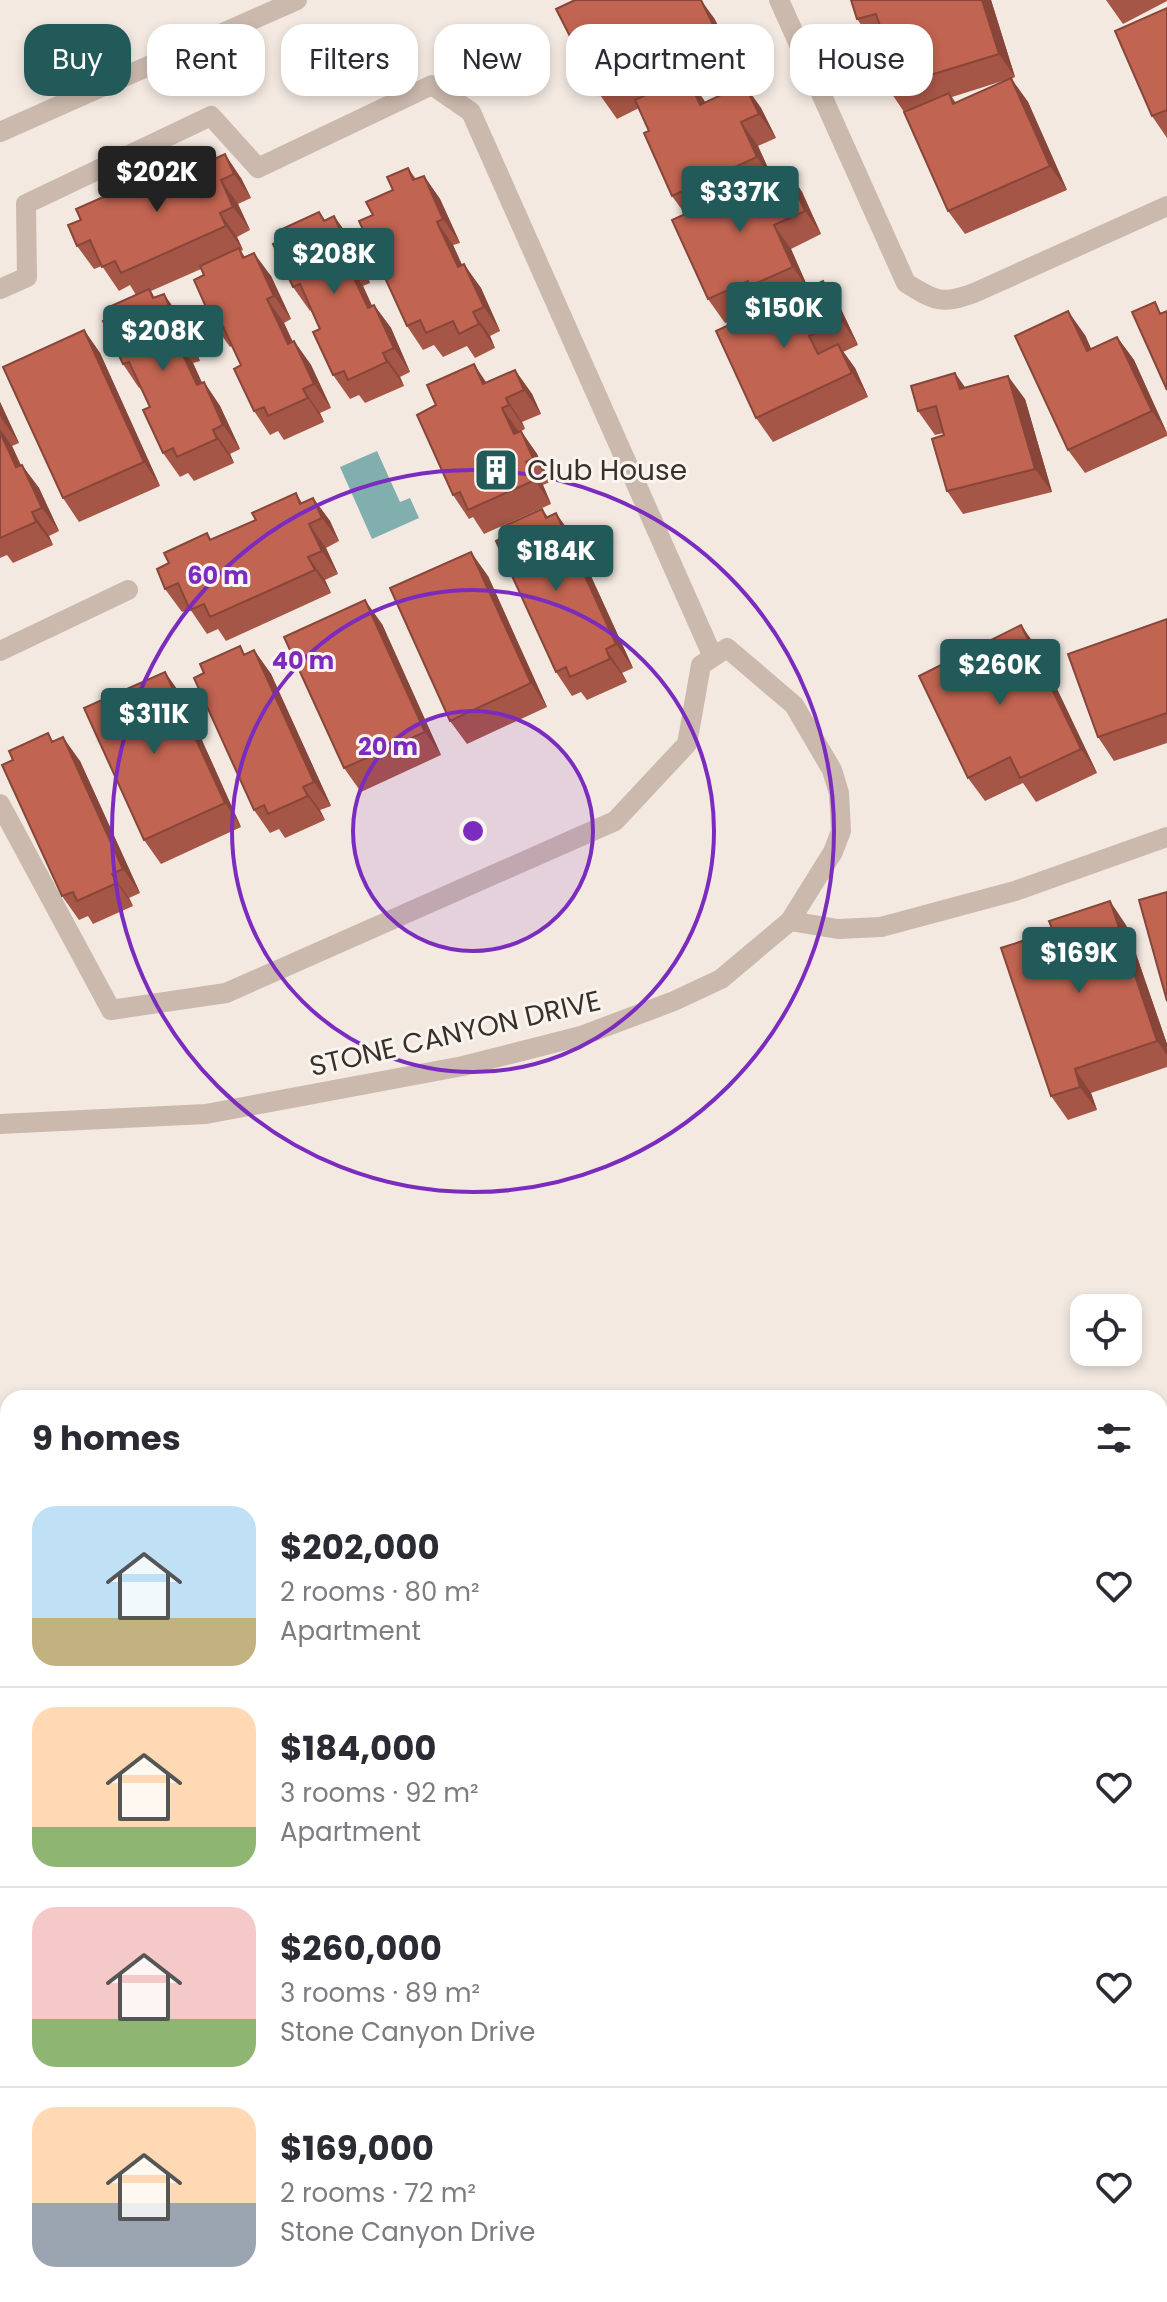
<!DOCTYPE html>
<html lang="en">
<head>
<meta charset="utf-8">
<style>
	:root { --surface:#fff; --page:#f2f2f3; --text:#2b2b33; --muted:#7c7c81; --line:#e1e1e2; --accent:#225a5a }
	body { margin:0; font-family:Poppins,sans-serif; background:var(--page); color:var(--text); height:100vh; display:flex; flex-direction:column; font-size:30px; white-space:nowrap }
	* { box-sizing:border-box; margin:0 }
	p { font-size:26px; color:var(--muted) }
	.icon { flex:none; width:44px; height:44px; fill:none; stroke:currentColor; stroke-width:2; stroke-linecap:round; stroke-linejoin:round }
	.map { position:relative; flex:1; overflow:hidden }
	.panel { position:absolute; left:0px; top:1390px; width:1168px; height:912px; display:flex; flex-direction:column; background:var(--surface); border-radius:24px 24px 0 0; box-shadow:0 4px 12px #0003 }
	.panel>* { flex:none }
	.top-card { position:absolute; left:24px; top:24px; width:1120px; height:72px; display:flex; gap:16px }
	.tools { position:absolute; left:1070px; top:1294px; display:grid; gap:16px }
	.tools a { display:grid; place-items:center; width:72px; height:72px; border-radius:16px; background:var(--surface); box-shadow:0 4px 12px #0003; font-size:40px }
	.price { position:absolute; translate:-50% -68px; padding:0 18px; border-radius:8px; background:var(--accent); color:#fff; font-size:26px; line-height:52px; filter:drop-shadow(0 2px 4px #0008) }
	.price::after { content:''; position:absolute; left:50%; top:48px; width:24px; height:18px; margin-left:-12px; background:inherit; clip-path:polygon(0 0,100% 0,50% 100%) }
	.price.selected { background:#222; color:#fff }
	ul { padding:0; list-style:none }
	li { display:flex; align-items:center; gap:24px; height:200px; padding:0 32px }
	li+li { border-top:2px solid var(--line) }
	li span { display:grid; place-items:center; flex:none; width:224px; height:160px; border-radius:24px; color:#555 }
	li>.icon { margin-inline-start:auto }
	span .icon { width:96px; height:96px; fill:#fffc; stroke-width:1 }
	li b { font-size:34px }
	h2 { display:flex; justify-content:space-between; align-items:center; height:96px; padding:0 32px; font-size:34px }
	.pill { padding:0 28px; border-radius:24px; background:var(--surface); box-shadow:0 4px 12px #0003; font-size:28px; line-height:72px }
	.pill.selected { background:var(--accent); color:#fff }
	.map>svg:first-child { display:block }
</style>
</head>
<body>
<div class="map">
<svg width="1167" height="2302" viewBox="0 0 1167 2302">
	<rect width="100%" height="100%" fill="#f3e9e1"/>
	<!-- water -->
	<path fill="#81afae" d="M377 451 400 502 410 498 419 518 372 539 340 467Z"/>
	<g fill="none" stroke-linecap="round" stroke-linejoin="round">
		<!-- minor -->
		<path stroke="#cbb9ad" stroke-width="20" d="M779 0 906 283C935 301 942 305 974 293L1167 206
			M0 132 297 0
			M0 289 27 277 26 204 211 116 258 168 432 85 471 112 713 657
			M0 651 128 590
			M0 804 111 1010 226 993 615 821 687 744 701 665 727 648 794 705 832 770 839 793 841 831 833 852 790 921 721 979 674 1001 581 1036 463 1066 206 1114 0 1124
			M790 921 838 929 881 927 1015 891 1167 837
			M1160 2234 1167 2233
			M0 2293 8 2290
			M518 2294 531 2302
			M898 2302 913 2294"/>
	</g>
	<!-- wall -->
	<path fill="#a65646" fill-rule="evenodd" d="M851 0H991L1015 77 1011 79 1028 102 1067 190 965 234 948 211 904 112 888 88 885 40 874 43 857 19ZM1009 79 956 103 952 97Z
		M1106 0H1167V1L1123 24Z
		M1167 8V138L1152 116Z
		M714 18 735 58 690 81 705 102 744 84 761 108 776 138 758 146 771 175 786 168 802 192 821 234 791 249 808 288 839 305 858 345 843 352 855 368 868 397 773 442 756 418 766 308 764 305 725 323 708 299 685 214 672 196 649 131 639 108 617 119 600 95Z
		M207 150 214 159 241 178 251 198 238 204 250 230 237 237 243 250 241 251 245 257 271 276 291 319 284 323 293 342 294 341 311 365 331 408 320 413 324 422 284 440 278 431 270 435 254 411 241 365 232 346 230 347 213 323 204 275 201 269 151 291 155 298 180 317 200 361 193 363 202 383 204 382 220 406 240 449 230 454 234 463 194 481 188 473 180 477 163 453 150 407 141 387 139 388 123 364 114 317 136 295 130 285 119 291 102 266 94 269 77 246 81 220 123 196 167 176Z
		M408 168 416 179 424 176 440 199 460 243 453 245 462 265 481 288 500 331 490 336 495 348 475 358 467 346 443 357 434 345 423 350 407 326 373 215 393 190Z
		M319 212 325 220 334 216 351 240 370 283 363 286 372 306 374 305 391 328 410 372 400 377 404 386 365 403 359 395 350 399 333 375 320 329 311 310 310 311 293 287 284 239Z
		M84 330 100 353 160 486 79 522 63 498Z
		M1085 335 1091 349 1117 337 1134 360 1167 433V436L1085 473 1068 450Z
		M515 370 532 394 541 414 522 422 525 429 521 431 537 454 550 482 543 485 551 504 484 534 473 517 469 519 453 495 486 382Z
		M965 388 1025 399 1052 492 963 514 947 491 944 433 935 435 918 411Z
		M0 402 19 443 12 446 21 465 39 488 59 531 49 536 53 545 13 563 7 555 0 558Z
		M296 493 302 503 313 498 330 521 339 541 326 548 338 574 325 580 331 593 226 641 218 629 207 634 190 609 182 612 165 589 169 563 212 539 256 520Z
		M542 509 548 517 573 537 633 668 622 673 627 682 587 700 581 692 572 696 556 672 506 536Z
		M488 576 547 707 467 744 450 721Z
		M1167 619V743L1114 761 1098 737Z
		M382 624 441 755 361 792 344 768Z
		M1038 649 1097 773 1036 802 1023 783 985 801 968 778Z
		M254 650 271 674 331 806 320 810 325 820 285 838 279 829 270 833 254 810 245 654Z
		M182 696 241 827 161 864 144 840Z
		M54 741 80 761 140 893 129 898 133 906 93 924 88 916 79 920 62 896Z
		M1126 925 1167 1044V1067L1091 1093 1097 1110 1068 1120 1051 1096Z"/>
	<!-- shaded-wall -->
	<path fill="#874639" d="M701 0 714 18 735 58 718 35Z
		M982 0H991L1015 77 999 54Z
		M687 76 704 100 716 128 700 105Z
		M1011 78 1028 102 1067 190 1050 166Z
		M744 84 761 108 776 138 759 114Z
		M741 122 758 146 774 181 757 157Z
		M225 154 241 178 251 198 234 174Z
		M786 168 802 192 821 234 805 211Z
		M424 176 440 199 460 243 443 219Z
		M221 180 238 204 250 230 233 207Z
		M220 213 237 237 243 250 226 226Z
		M334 216 351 240 370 283 353 259Z
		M437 222 453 245 474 291 458 267Z
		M774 225 791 249 809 290 793 267Z
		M254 253 271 276 291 319 274 296Z
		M347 263 363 286 384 332 368 308Z
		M464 264 481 288 500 331 484 307Z
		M823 281 839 305 858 345 842 321Z
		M164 294 180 317 200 361 183 337Z
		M267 299 284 323 304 368 288 344Z
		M374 305 391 328 410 372 394 348Z
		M1068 311 1085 335 1103 375 1087 351Z
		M473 312 490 336 495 348 479 324Z
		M84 330 100 353 160 486 144 462Z
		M1117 337 1134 360 1167 433 1152 411Z
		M176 340 193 363 214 409 197 385Z
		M294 341 311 365 331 408 314 384Z
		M838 344 855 368 868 397 852 373Z
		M383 353 400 377 404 386 387 362Z
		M474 364 490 388 483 384Z
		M515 370 532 394 541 414 524 390Z
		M955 373 972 397 960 389Z
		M1008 376 1025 399 1052 492 1035 469Z
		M204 382 220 406 240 449 223 425Z
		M303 389 320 413 324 422 308 398Z
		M506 398 522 422 525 429 509 405Z
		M0 402 19 443 2 419 0 415Z
		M502 408 519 432 514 434Z
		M0 429 12 446 32 491 16 467 0 432Z
		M213 430 230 454 234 463 217 439Z
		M521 431 537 454 550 482 533 458Z
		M526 462 543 485 551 504 535 480Z
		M22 465 39 488 59 531 42 508Z
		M313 498 330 521 339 541 322 518Z
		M32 512 49 536 53 545 36 522Z
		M556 513 573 537 633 668 616 644Z
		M309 524 326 548 338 574 322 551Z
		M471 552 488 576 547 707 531 683Z
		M308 557 325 580 331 593 315 570Z
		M365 600 382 624 441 755 425 732Z
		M1021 625 1038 649 1097 773 1081 749Z
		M606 649 622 673 627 682 610 659Z
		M254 650 271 674 331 806 314 782Z
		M165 672 182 696 241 827 225 803Z
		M63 737 80 761 140 893 123 869Z
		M303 787 320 810 325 820 308 796Z
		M112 874 129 898 133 906 117 883Z
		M1110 901 1126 925 1167 1044V1055L1157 1041Z
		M1075 1069 1091 1093 1097 1110 1080 1087Z
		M252 2294H267V2302H252Z"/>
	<!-- building -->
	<path fill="#c16451" stroke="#874639" stroke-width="2" d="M575 0H701L718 35 600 95 556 9Z
		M851 0H982L999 54 888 88 875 46 886 43 876 14 857 19Z
		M1167 8V110L1152 116 1115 31Z
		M687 76 700 105 744 84 759 114 741 122 757 157 672 196 644 133 649 131 635 100Z
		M1011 78 1050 166 948 211 904 112 949 93 953 104Z
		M207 150 212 160 225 154 234 174 221 180 233 207 220 213 226 226 121 273 115 261 102 267 90 240 77 246 68 225 81 220 76 209 119 190 122 196 167 176 164 169Z
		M408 168 413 180 424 176 443 219 437 222 458 267 464 264 484 307 473 312 479 324 459 334 453 321 426 333 420 320 407 326 359 221 373 215 366 202 393 190 387 177Z
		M786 168 805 211 774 225 793 267 750 286 748 281 708 299 672 220Z
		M319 212 324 221 334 216 353 259 347 263 368 308 374 305 394 348 383 353 387 362 348 380 344 371 333 375 313 332 320 329 300 284 293 287 273 244 284 239 280 230Z
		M239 248 243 258 254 253 274 296 267 299 288 344 294 341 314 384 303 389 308 398 268 416 264 407 254 411 234 369 241 365 220 320 213 323 194 280 204 275 200 266Z
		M823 281 842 321 809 336 818 354 838 344 852 373 756 418 716 331Z
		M149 289 153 298 164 294 183 337 176 340 197 385 204 382 223 425 213 430 217 439 177 457 173 448 163 453 143 410 150 407 129 362 123 364 103 321 114 317 109 307Z
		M1155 302 1160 314 1167 311V390L1132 312Z
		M1068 311 1087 351 1117 337 1152 411 1068 450 1015 336Z
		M84 330 144 462 63 498 3 367Z
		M474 364 483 384 515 370 524 390 506 398 509 405 502 408 514 434 521 431 533 458 526 462 535 480 468 510 460 492 453 495 417 415 436 405 427 385Z
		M955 373 960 389 1008 376 1035 469 947 491 932 439 944 435 936 406 918 411 911 386Z
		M0 432 16 467 22 465 42 508 32 512 36 522 0 538Z
		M296 493 300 504 313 498 322 518 309 524 322 551 308 557 315 570 210 617 204 604 190 610 178 583 165 589 157 569 169 563 164 553 207 533 210 540 256 520 252 513Z
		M542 509 546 518 556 513 616 644 606 649 610 659 570 677 566 667 556 672 496 541 506 536 502 527Z
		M471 552 531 683 450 721 390 588Z
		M365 600 425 732 344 768 284 637Z
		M1167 619V713L1098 737 1068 654Z
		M1021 625 1081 749 1020 778 1010 757 968 778 919 676Z
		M240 646 244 655 254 650 314 782 303 787 308 796 268 814 264 805 254 810 194 678 204 673 200 664Z
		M165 672 225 803 144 840 84 708Z
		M48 733 52 742 63 737 123 869 112 874 117 883 77 901 73 892 62 896 2 765 13 760 9 751Z
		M1167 892V1001L1139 900Z
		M1110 901 1157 1041 1075 1069 1080 1087 1051 1096 1001 948 1053 931 1049 921Z
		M1160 2290H1167V2302H1086L1085 2294H1160Z
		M93 2294H252V2302H93Z
		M367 2294H410L425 2300 424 2302H364Z"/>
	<!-- distance rings -->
	<circle cx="473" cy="831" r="120" fill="#7b2cbf" fill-opacity=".12"/>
	<g fill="none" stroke="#7b2cbf" stroke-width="4">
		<circle cx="473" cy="831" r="120"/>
		<circle cx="473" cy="831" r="241"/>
		<circle cx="473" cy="831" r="361"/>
	</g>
	<!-- icons -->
	<defs>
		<g id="building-square" transform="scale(2.3)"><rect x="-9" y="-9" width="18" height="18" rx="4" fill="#225a5a" stroke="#faf4ee"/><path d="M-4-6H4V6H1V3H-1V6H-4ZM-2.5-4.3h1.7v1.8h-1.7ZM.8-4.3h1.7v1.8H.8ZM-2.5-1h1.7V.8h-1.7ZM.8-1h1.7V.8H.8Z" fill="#fff"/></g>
	</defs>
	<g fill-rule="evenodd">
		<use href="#building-square" x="496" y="470"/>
	</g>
	<g text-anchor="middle" stroke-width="6" stroke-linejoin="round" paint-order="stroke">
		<!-- poi labels -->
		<g font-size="28" fill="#392f2b" stroke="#faf4ee" text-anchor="start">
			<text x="527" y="480">Club House</text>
		</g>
		<!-- street labels -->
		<g font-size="28" fill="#392f2b" stroke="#faf4ee">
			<text transform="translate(455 1033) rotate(-13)" y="10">STONE CANYON DRIVE</text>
		</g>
	</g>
	<circle cx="473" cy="831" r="12" fill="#7b2cbf" stroke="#faf4ee" stroke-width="4"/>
	<g font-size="24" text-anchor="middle" font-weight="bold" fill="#7b2cbf" stroke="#faf4ee" stroke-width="6" stroke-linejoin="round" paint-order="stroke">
		<text x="218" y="584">60 m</text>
		<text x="303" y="669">40 m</text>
		<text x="388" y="755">20 m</text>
	</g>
</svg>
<div class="tools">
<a><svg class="icon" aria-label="locate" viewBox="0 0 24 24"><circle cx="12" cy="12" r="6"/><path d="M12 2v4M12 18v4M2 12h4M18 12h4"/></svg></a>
</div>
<b class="price selected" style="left:157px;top:214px">$202K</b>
<b class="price" style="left:740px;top:234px">$337K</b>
<b class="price" style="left:334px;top:296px">$208K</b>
<b class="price" style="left:784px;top:350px">$150K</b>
<b class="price" style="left:163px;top:373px">$208K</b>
<b class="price" style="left:556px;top:593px">$184K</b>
<b class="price" style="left:1000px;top:707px">$260K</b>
<b class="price" style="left:154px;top:756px">$311K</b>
<b class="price" style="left:1079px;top:995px">$169K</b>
<div class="top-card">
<a class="pill selected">Buy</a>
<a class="pill">Rent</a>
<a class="pill">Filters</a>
<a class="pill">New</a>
<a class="pill">Apartment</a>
<a class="pill">House</a>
</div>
<section class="panel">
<h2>9 homes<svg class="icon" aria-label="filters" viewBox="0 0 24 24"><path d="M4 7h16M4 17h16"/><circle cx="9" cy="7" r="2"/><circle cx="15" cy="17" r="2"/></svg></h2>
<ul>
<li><span style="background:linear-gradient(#bfe0f5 70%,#c2b280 0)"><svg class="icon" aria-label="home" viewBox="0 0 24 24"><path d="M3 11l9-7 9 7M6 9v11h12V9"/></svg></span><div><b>$202,000</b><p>2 rooms · 80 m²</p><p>Apartment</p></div><svg class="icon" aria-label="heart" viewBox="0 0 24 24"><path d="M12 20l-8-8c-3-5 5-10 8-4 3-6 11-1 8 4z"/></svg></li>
<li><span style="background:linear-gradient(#ffd9b3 75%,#8fb573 0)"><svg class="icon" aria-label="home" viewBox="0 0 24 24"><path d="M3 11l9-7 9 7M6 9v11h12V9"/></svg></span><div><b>$184,000</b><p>3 rooms · 92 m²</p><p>Apartment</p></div><svg class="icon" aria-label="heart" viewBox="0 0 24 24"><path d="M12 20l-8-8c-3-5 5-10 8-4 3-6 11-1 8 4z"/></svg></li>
<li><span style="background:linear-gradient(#f6c9c9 70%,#8fb573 0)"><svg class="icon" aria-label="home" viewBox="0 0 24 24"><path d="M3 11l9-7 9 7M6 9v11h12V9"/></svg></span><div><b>$260,000</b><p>3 rooms · 89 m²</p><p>Stone Canyon Drive</p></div><svg class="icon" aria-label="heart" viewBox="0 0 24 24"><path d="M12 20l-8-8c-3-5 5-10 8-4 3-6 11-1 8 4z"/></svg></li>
<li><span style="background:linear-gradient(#ffd9b3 60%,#9aa5b1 0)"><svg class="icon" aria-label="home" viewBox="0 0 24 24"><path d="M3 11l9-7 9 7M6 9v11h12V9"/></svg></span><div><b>$169,000</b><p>2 rooms · 72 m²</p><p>Stone Canyon Drive</p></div><svg class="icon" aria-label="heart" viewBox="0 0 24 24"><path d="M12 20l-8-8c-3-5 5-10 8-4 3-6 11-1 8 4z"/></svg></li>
</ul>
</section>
</div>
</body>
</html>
